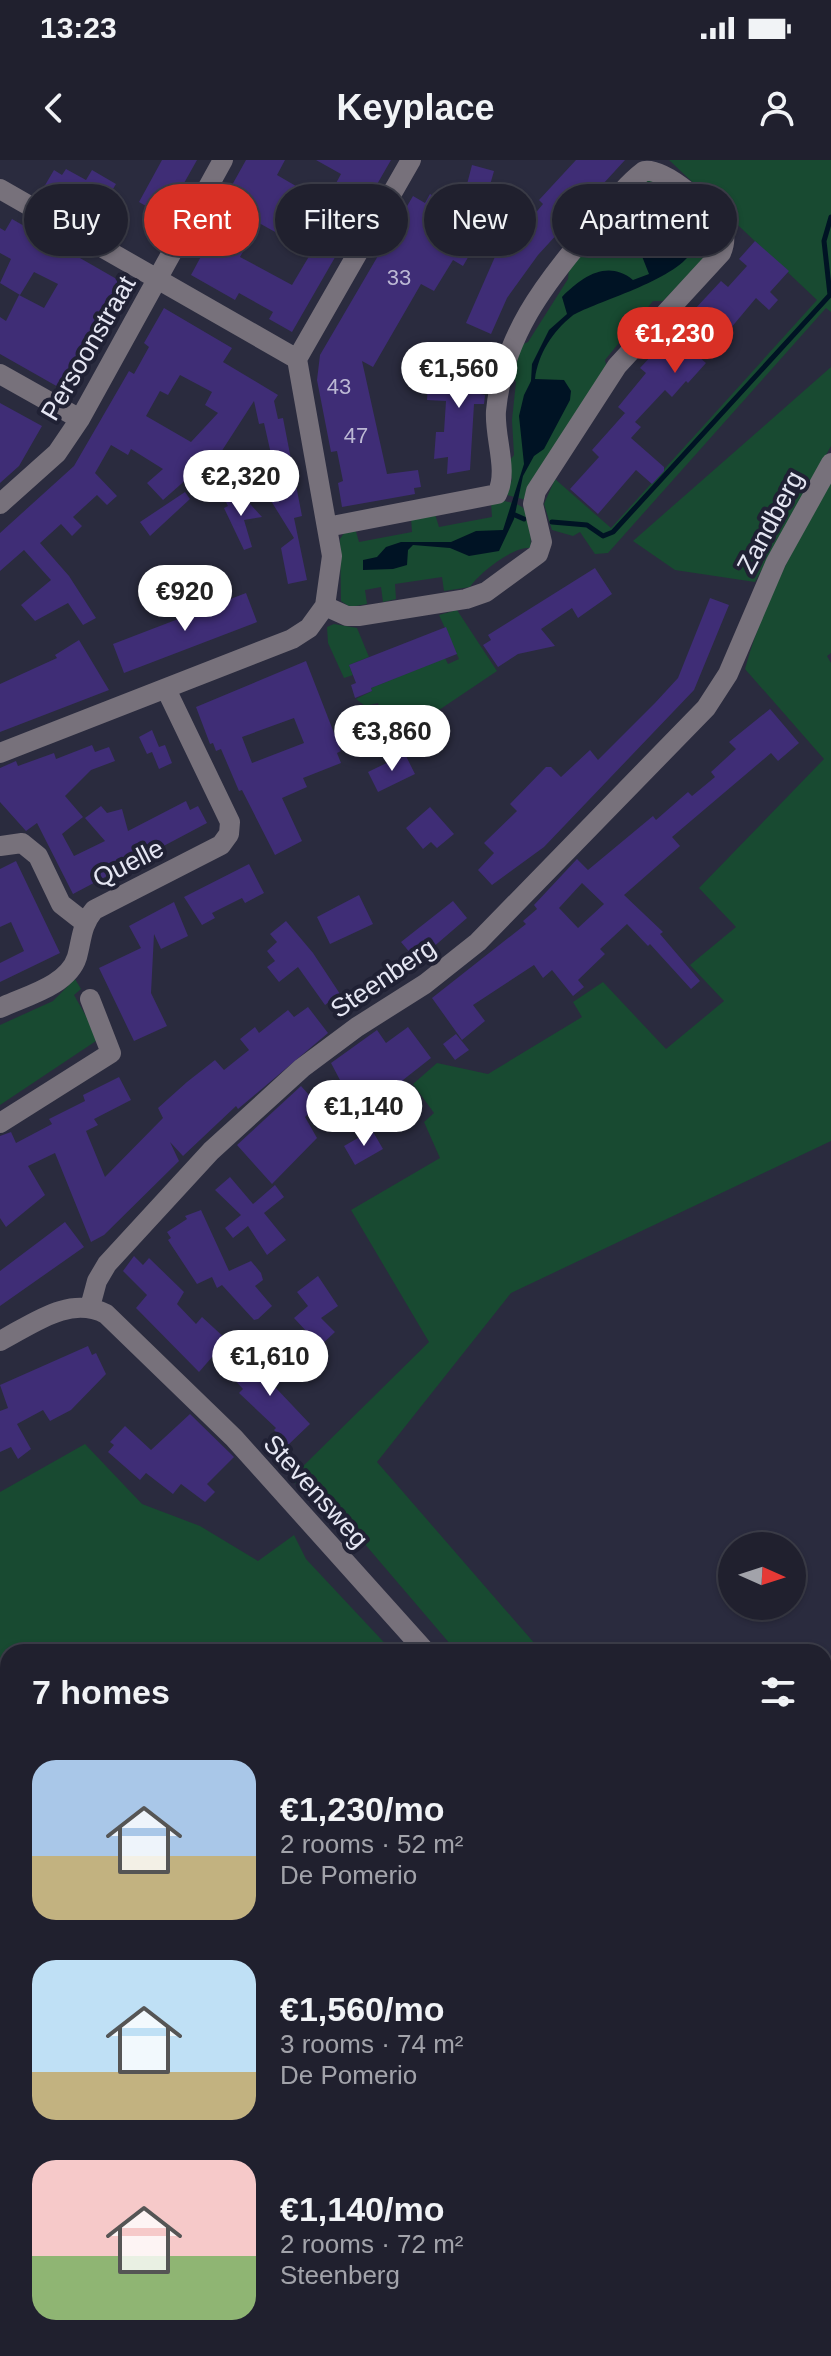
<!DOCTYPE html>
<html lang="en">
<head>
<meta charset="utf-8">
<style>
	:root { --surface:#20202e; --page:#282836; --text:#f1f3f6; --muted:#a2a3aa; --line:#3d3e4a; --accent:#d93025 }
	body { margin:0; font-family:Arial,sans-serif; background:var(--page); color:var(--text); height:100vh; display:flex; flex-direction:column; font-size:30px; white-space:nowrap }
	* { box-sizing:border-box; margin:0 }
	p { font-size:26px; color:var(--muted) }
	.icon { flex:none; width:44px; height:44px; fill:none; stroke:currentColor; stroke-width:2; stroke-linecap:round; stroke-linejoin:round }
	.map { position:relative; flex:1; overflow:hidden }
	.drawer { position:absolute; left:0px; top:1484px; width:832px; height:712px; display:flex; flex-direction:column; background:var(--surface); border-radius:24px 24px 0 0; box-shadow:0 2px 6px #0004,0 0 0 2px var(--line) }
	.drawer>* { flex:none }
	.hud { position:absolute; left:24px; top:24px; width:784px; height:72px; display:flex; gap:16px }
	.needle { width:52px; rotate:93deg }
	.controls { position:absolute; left:718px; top:1372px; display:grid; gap:16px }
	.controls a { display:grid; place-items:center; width:88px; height:88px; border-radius:50%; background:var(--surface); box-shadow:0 2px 6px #0004,0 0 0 2px var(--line); font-size:40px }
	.price { position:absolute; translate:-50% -68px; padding:0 18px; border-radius:28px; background:#fff; color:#222; font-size:26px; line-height:52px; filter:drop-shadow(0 2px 4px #0008) }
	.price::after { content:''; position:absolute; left:50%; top:48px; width:24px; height:18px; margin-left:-12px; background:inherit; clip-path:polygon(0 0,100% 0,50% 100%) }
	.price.selected { background:var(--accent); color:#fff }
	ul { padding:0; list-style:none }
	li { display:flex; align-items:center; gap:24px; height:200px; padding:0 32px }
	li span { display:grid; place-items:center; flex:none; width:224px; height:160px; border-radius:24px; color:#555 }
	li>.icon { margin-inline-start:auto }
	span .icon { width:96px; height:96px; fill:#fffc; stroke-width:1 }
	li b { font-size:34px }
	h2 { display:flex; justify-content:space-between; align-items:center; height:96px; padding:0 32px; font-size:34px }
	.tag { padding:0 28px; border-radius:36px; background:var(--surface); box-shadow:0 2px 6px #0004,0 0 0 2px var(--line); font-size:28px; line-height:72px }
	.tag.selected { background:var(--accent); color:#fff }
	.status { display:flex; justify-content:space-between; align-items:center; height:56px; padding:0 40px; background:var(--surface); direction:ltr }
	.status svg { height:22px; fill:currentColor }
	header { display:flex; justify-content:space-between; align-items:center; height:104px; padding:0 32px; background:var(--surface); font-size:36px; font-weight:700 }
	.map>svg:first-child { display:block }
</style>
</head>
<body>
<div class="status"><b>13:23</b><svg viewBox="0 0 49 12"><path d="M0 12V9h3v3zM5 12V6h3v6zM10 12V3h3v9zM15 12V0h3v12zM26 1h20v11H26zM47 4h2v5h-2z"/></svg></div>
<header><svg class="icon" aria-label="back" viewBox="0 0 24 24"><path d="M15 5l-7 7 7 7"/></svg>Keyplace<svg class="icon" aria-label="person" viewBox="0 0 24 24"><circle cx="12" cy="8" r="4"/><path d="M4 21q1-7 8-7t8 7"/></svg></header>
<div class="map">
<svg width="831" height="2196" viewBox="0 0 831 2196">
	<rect width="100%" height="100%" fill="#2a2b3e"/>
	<!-- green -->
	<path fill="#184a31" d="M669 0H831V152L826 148 608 393 595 394 580 372 573 376 552 370 544 344 555 319 611 368 817 140Z
		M645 19H657L717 73V85L663 141H653L605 200 607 209 526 340 507 335 512 319 508 303 514 295 512 260 516 222 511 215 521 185 528 182 568 119 569 108 588 86H597L646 29Z
		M831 207V286L755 422 675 410 633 381Z
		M831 322V493L827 496 831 503V981L511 1133 377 1302 542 1492H457L340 1355 306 1336 291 1318 429 1182 351 1050 440 998 424 962 434 953 413 924 437 903 488 914 582 857 573 842 603 822 666 889 724 841 690 805 736 767 699 728 824 599 745 509C763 443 797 381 831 322Z
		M501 340C507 342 517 343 522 347 530 354 532 379 530 388 513 386 478 414 470 427L444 431 442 417 395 424 396 439 383 442 381 427 365 430 367 444 350 447 341 441 340 379 346 370 355 368 359 382 412 372 411 358 435 354 439 367 492 357 491 343Z
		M457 450 497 511 390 583 378 543 365 546 356 539 372 531 371 528 445 498 448 504 459 499 439 455Z
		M334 464 357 468 369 497 349 505 353 515 344 518 328 483 327 467Z
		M75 819 81 829 74 835 99 879 0 945V865L53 841Z
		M85 1284 142 1344 200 1366 258 1401 294 1375 306 1399 393 1492H8V2188H824V2064L831 2075V2196H0V1332Z
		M824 1817 831 1825V1985L824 1974Z"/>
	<!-- water -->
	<path fill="#001324" d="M655 49C666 49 674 52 683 60 737 106 594 140 572 156 553 171 538 194 535 219L564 220 571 231 570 240 544 289 534 296 523 316 514 359 499 391 469 396 450 388 413 385 408 390 407 405 393 409 363 410V400L377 397 386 387 401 382H451L476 371 503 370 524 304 519 256 524 235 531 221 532 204 549 170 567 154 562 137C582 117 607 99 633 120L649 114 634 76 637 57Z"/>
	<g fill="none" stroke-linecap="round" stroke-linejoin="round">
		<!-- stream -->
		<path stroke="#001324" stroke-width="5" d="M515 355 524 359
			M552 362 587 365 603 376 613 372 830 135 824 81 831 57"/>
	</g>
	<!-- building -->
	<path fill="#3f2d76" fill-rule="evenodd" d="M162 0H197L165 57 139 42Z
		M246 0H285L277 15 301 29 295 39 328 57 343 30 335 25 341 14 316 0H391L292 172 269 159 273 152 239 133 235 140 191 115 205 89 214 94 228 70 212 61ZM287 55 318 72 311 84V93L292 125 240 97 259 63 277 73Z
		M576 0H625L538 95 507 138 491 174 466 163 501 83 519 64 523 68 543 44 539 40Z
		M472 5 494 11 488 32 481 30 473 66 483 59 488 63 463 106 453 100 434 131 421 124 373 207 362 201 387 314 418 310 421 327 414 328 415 334 342 347 338 323 343 321 337 291 331 292 317 220 320 195 413 36 425 43 430 34 460 51Z
		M66 9 86 20 92 10 116 24 96 57 44 27 54 10 62 15Z
		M12 59 127 125 67 232 0 194V157L6 161 19 135 44 148 58 124 34 112 20 135 0 123 11 99 0 93V68L5 71Z
		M755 81 789 111 770 132 778 140 769 150 756 138 725 175 721 172 699 197 706 203 688 223 686 221 672 237 665 230 635 262 641 267 631 278 664 307V311L652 324 636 310 598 354 570 329 599 297 592 290 625 253 632 259 618 247 646 213 640 208 721 121 728 127 747 106 739 99Z
		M164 148 232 188 223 202 278 235 274 241 278 259 283 258 302 356 294 358 307 420 288 424 281 388 294 378 250 307 271 294 264 263 259 264 254 241 214 303 219 310 216 316 201 330 189 317 163 340 147 323 163 309 131 289 128 295 111 285 95 313 117 336 107 345 97 335 73 357 82 366 72 376 61 364 40 383 69 416 96 458 83 465 68 443 35 461 21 445 51 420 24 390 0 411V373L74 306 129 211 134 214 149 187 144 183ZM180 215 212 232 205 245 218 253 191 282 146 256 160 231 168 235Z
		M458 186 484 192 475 233 485 235 484 244H474L470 310 447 314 448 297 434 299 436 272H444L446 241 427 240 428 223 448 227Z
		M0 243 42 266 19 306 0 323Z
		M185 332 190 339 150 376 140 362Z
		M241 334 262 357 244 360 252 387 244 390 224 348 228 346 225 340Z
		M595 408 612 434 578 458 572 448 541 469 555 486 518 494 498 507 483 485 491 480 488 475Z
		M246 433 257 462 124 513 113 484Z
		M710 438 729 445 694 530 544 687 492 725 478 710 494 693 484 683 517 651 510 644 546 607H551L561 617 590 590 598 600 655 543 678 518Z
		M446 467 457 494 371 528 372 531 355 538 351 525 356 523 349 505Z
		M79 480 109 530 0 572V524L57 498 55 495Z
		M306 501 341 591 337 593 341 603 303 618 307 627 282 638 302 681 275 695 242 630 239 631 221 589 216 591 213 583 210 584 196 547ZM294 558 304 583 252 603 242 577Z
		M770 549 799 583 778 601 771 593 672 677 680 686 624 735 663 772 660 774 700 821 691 829 650 784 648 786 627 764 600 789 605 794 578 820 584 827 573 836 552 810 543 818 534 805 473 845 485 861 462 880 432 838 526 764 523 761 537 749 534 745 577 699 588 710 653 656 656 660 688 632 692 636 715 617 711 612 736 589 729 582ZM582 723 604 744 578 768 559 748Z
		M152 570 159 587 165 585 172 603 159 609 152 592 147 594 139 577Z
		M92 585 95 592 109 587 115 601 91 610 65 636 83 657 62 674 74 696 105 681 85 658 101 646 107 653 122 649 128 671 186 641 190 650 198 646 207 663 73 734 37 663 26 671 0 642V608L16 601 18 606 54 593 56 599Z
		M405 594 415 614 378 632 368 612Z
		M430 647 454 674 437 688 431 682 423 689 406 668Z
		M16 701 60 793 0 822V803L24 791 11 762 0 767V709Z
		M249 704 264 733 245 743 242 738 212 753 215 758 202 765 184 737Z
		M359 735 373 764 330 784 317 757Z
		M453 741 467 758 417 801 401 782Z
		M174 742 188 776 161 789 154 774 151 833 167 866 134 881 99 808 141 788 129 766Z
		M286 761 313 793 340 834 325 845 298 807 279 822 267 807 275 801 267 791 277 782 270 774Z
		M308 847 328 873 238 949 236 946 183 996 170 982 179 1001 104 1075 91 1082 55 993 28 1006 45 1035 6 1067 0 1058V976L11 972 16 983 52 964 49 959 85 941 83 935 119 917 131 940 94 959 98 965 86 971 105 1017 163 958 158 948 187 922 215 900 224 910 249 890 240 879 255 867 259 873 288 850 294 857Z
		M408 867 431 898 403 920 411 931 378 951 370 937 359 945 356 941 342 955 326 935 341 922 331 903 377 870 386 883Z
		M456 874 469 890 455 900 443 884Z
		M301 926 318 945 305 957 317 978 272 1024 237 985Z
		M372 970 383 989 355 1005 344 986Z
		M230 1017 253 1044 275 1025 284 1037 264 1053 286 1080 267 1095 248 1066 233 1078 225 1068 241 1055 215 1030Z
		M201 1050 229 1111 251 1101 261 1113 263 1120 255 1126 272 1146 258 1159 254 1160 222 1125 217 1128 212 1117 197 1124 168 1080 171 1078 167 1072 187 1059 185 1056Z
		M65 1062 84 1087 0 1146V1111Z
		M134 1096 143 1105 149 1098 184 1132 177 1144 196 1164 202 1157 227 1180 199 1212 136 1148 147 1135 123 1111Z
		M318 1116 338 1146 321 1158 335 1172 320 1186 294 1158 308 1146 297 1132Z
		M88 1186 92 1195 96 1193 106 1214 71 1250 50 1261 43 1250 17 1264 31 1289 18 1299 11 1287 0 1292V1251L8 1248 0 1225Z
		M251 1196 264 1210 275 1205 286 1217 275 1227 310 1264 288 1285 274 1270 276 1268 239 1233 243 1229 230 1215Z
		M190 1254 234 1297 207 1324 215 1332 205 1342 181 1324 173 1334 146 1313 140 1320 108 1292 114 1285 110 1282 125 1266 151 1290Z"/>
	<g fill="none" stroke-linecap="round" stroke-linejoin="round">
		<!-- minor -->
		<path stroke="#77717b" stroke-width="20" d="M0 29 297 199
			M0 214 80 259
			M0 344 57 293 80 259 223 0
			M325 446 347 456H360L466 439 486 432 538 394 542 382 533 344 536 331 617 206 721 93C724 86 726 77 722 69 714 50 664 7 644 11 623 27 607 50 590 70 544 124 503 177 496 251 494 277 509 311 497 334L327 367
			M0 593 292 479 309 468 325 446 332 396 297 199 411 0
			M0 686 22 683 38 696 61 744 84 762
			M0 848C25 836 68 826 77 797 82 779 81 766 94 750L221 685 229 674 230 662 166 529
			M0 963 111 893 90 839
			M90 1147 97 1121 107 1104 211 991 302 908 357 867 425 824 478 782 706 548 728 514 776 402 831 303
			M0 1181C33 1164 69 1135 106 1154L234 1278 426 1492
			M824 2018 831 2029"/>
	</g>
	<g text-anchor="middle" stroke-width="8" stroke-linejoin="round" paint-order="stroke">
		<!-- number labels -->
		<g font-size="22" fill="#bcb8d4">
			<text x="399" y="125">33</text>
			<text x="339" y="234">43</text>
			<text x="356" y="283">47</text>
		</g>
		<!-- street labels -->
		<g font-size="26" fill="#e5e6f3" stroke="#202134">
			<text transform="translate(88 188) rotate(-60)" y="9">Persoonstraat</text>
			<text transform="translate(770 362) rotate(-62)" y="9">Zandberg</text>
			<text transform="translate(128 703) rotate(-27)" y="9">Quelle</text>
			<text transform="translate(383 818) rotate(-34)" y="9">Steenberg</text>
			<text transform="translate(316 1331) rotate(48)" y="9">Stevensweg</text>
		</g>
	</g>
</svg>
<div class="controls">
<a><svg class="needle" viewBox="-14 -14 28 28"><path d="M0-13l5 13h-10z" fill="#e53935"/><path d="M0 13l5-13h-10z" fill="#a2a3aa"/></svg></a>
</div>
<b class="price selected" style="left:675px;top:215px">€1,230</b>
<b class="price" style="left:459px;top:250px">€1,560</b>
<b class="price" style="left:241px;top:358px">€2,320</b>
<b class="price" style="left:185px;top:473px">€920</b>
<b class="price" style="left:392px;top:613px">€3,860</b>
<b class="price" style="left:364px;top:988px">€1,140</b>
<b class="price" style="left:270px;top:1238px">€1,610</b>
<div class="hud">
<a class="tag">Buy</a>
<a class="tag selected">Rent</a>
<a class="tag">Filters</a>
<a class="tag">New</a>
<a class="tag">Apartment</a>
</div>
<section class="drawer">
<h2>7 homes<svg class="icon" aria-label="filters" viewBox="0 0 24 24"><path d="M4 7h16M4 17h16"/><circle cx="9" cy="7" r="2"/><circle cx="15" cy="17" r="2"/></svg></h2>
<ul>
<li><span style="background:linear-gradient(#a9c7e8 60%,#c2b280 0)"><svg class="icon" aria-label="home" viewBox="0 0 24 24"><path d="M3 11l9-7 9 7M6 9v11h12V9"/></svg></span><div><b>€1,230/mo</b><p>2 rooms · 52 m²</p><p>De Pomerio</p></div></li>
<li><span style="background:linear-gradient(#bfe0f5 70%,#c2b280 0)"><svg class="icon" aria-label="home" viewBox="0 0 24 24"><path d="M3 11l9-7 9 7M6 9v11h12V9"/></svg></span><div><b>€1,560/mo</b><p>3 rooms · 74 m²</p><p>De Pomerio</p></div></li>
<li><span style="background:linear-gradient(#f6c9c9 60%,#8fb573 0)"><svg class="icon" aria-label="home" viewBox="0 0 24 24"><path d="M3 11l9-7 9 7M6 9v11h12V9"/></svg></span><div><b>€1,140/mo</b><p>2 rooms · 72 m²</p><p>Steenberg</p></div></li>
</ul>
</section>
</div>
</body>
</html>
